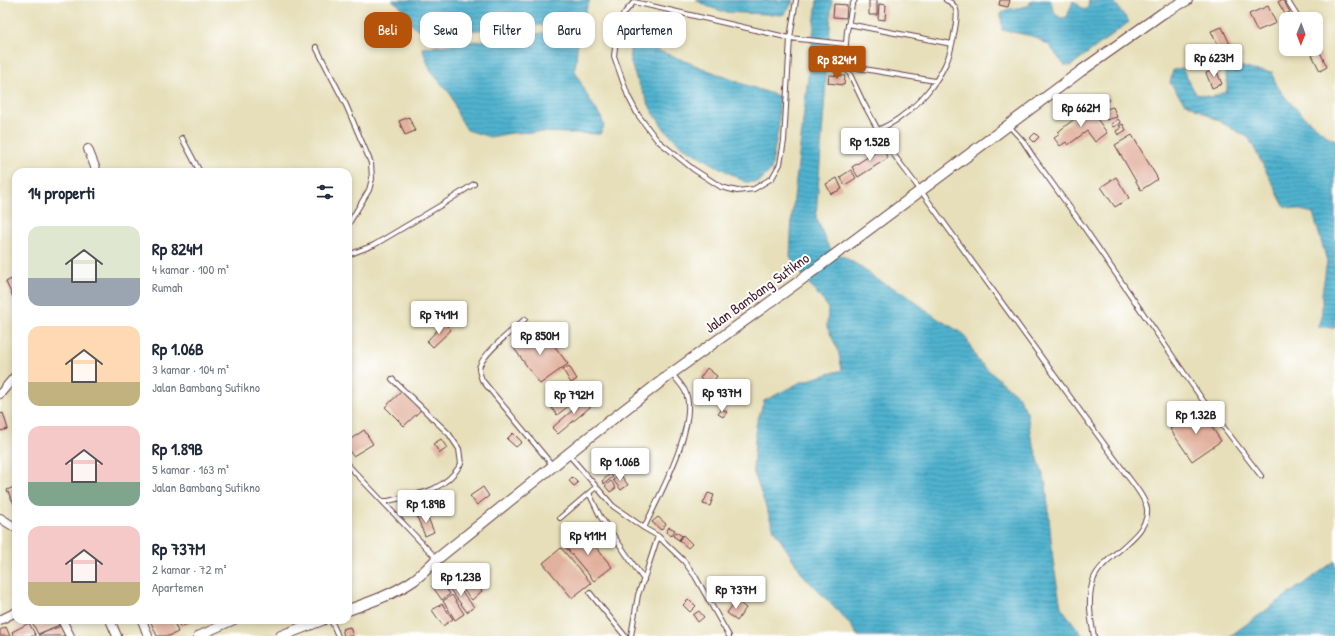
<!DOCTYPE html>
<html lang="id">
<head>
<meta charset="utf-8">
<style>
	:root { --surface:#fff; --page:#f6f6f7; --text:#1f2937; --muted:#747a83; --accent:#b45309 }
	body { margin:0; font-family:"Patrick Hand",sans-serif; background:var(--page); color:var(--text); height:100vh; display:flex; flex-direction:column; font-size:15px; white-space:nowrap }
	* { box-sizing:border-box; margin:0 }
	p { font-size:13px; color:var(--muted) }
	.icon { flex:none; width:22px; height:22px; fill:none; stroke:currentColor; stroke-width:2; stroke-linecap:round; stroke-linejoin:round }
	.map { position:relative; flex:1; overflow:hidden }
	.sheet { position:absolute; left:12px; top:168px; width:340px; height:456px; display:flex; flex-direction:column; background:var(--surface); border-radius:12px; box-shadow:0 2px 6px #0003 }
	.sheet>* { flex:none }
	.hud { position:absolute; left:364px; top:12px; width:380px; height:36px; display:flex; gap:8px }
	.needle { width:26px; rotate:181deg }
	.controls { position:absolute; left:1279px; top:12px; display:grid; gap:8px }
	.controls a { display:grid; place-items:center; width:44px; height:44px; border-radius:8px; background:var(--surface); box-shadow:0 2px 6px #0003; font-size:20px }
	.price { position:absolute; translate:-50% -34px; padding:0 9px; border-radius:4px; background:#fff; color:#222; font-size:13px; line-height:26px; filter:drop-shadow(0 1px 2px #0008) }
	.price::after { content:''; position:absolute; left:50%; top:24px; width:12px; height:9px; margin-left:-6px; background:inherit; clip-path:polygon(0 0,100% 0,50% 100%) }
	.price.active { background:var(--accent); color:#fff }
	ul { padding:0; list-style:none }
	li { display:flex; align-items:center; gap:12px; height:100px; padding:0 16px }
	li span { display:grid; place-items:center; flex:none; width:112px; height:80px; border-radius:12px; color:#555 }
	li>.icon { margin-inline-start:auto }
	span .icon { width:48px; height:48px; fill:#fffc; stroke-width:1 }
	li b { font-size:17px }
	h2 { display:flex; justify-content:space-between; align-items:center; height:48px; padding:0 16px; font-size:17px }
	.chip { padding:0 14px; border-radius:12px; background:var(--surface); box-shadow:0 2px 6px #0003; font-size:14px; line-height:36px }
	.chip.active { background:var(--accent); color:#fff }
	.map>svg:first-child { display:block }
</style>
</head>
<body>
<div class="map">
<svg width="1335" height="636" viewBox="0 0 1335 636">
	<defs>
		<pattern id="water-rules" width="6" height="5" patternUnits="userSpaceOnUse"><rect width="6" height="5" fill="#50b3cf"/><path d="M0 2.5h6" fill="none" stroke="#4491a8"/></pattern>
	</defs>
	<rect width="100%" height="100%" fill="#fff"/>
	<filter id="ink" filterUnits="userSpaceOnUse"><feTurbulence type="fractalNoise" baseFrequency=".025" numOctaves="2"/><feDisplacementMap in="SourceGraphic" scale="8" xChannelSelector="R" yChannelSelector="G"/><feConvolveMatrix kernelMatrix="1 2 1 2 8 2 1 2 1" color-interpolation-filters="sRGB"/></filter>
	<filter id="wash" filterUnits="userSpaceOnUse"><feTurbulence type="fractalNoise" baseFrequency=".012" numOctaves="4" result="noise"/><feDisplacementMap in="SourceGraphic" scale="16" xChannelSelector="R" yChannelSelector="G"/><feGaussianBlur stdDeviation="0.9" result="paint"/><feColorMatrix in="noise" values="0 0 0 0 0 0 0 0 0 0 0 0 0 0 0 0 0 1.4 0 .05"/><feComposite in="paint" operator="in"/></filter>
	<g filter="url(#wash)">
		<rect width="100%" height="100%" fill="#e7dfba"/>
		<!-- water -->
		<path fill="url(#water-rules)" stroke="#4d697d" d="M392 0H590L581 22 453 32 437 36 421 31 409 23 400 6Z
			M696 0H793L791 5 783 15 724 12 709 7Z
			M817 0H832L816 217 829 248 861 267 876 279 905 294 938 319 964 334 978 361 1018 396 1027 412 1031 437 1046 484 1053 561 1061 607 1083 636H858L848 622 803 575 774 530 753 470 756 425 764 401 801 382 842 370 838 350 827 327 828 307 798 270 790 256 792 215Z
			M1032 0H1050L1055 14 1061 18 1067 17 1073 1 1078 4 1083 10 1088 8 1089 0H1113L1129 22 1077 61 1071 66 1064 65 1049 45 1032 36 1002 30 1001 14 1006 10 1028 6Z
			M582 28 578 38 575 71 588 97 602 119 604 126 600 134 537 132 512 133 490 137 467 130 458 115 451 95 434 75 429 67 422 48Z
			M629 39 748 86 779 96V124L771 170 759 182H745L683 147 665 130 652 111 636 78 631 63Z
			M1239 66 1253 70 1272 72C1275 95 1314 125 1331 139H1335V328L1318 327 1322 313V294L1327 261 1313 213 1284 206 1249 138 1183 101 1170 83 1173 70 1182 68 1196 94 1212 97 1227 91V81L1224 68Z
			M1335 561V636H1230Z"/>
		<g id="blocks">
			<!-- building -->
			<path fill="#e2b19e" d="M869 0H877V15H869Z
				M1000 0H1010L1008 7 999 5Z
				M1281 0H1283L1290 12 1285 14 1278 2Z
				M834 4 847 5 846 18 833 17Z
				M879 4 886 5 885 20 878 19Z
				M1268 6 1276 23 1257 31 1249 14Z
				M1222 27 1235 55 1224 60 1211 31Z
				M1320 52 1327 67 1320 71 1312 55Z
				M830 54H842V65L829 64Z
				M1216 69 1222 84 1212 88 1206 73Z
				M829 75 845 76 844 85 828 83Z
				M1106 94 1109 100 1104 103 1101 97Z
				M1089 107 1107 133 1095 142 1087 131 1068 145 1066 142 1060 146 1054 138 1060 134 1058 132Z
				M1113 107 1117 117 1106 120 1103 110Z
				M409 117 415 131 405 135 399 121Z
				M1118 119 1121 123 1113 127 1111 124Z
				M1123 124 1126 130 1118 135 1116 131 1121 128 1119 126Z
				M1035 133 1039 137 1034 142 1030 138Z
				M1132 135 1158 179 1141 190 1115 145Z
				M882 148 888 158 858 177 852 167Z
				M851 170 856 178 845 185 840 177Z
				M1116 177 1129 198 1115 207 1101 187Z
				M837 178 842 189 831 194 826 184Z
				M13 278 16 284V304L6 282Z
				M444 323 451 330 433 347 427 341Z
				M540 327 568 364 540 384 513 347Z
				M569 366 577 379 571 383 563 370Z
				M707 368 717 376 710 386 700 378Z
				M402 391 421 410 404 426 385 407Z
				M571 391 578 399 557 415 551 407Z
				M589 396 595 403 558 434 552 428Z
				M722 409 727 412 723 417 718 414Z
				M1200 409 1221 441 1192 461 1170 429Z
				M3 413 8 429 0 431V414Z
				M364 430 373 444 353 456 348 449V441Z
				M513 433 522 442 516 447 507 439Z
				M441 439 447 448 440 453 433 444Z
				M602 458 610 469 606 472 597 462Z
				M595 463 599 468 597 470 592 465Z
				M610 474 613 477 604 484 602 481Z
				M620 474 628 485 621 490 613 480Z
				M572 477 578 483 574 486 569 481Z
				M611 481 616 488 610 492 605 486Z
				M16 486V505L15 506 7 490Z
				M483 487 489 496 477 505 470 496Z
				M708 493 714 495 710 506 703 504Z
				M426 513 434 532 425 536 417 517Z
				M658 517 666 524 661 530 652 522Z
				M669 527 675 530 671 536 666 532Z
				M582 530 612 567 594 581 564 545Z
				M676 532 682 536 679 540 673 536Z
				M683 535 692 544 688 548 679 540Z
				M561 548 591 583 572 598 543 563Z
				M471 577 482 591 472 600 460 586Z
				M440 581 450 594 442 600 432 586Z
				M454 582 474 607 467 612 448 587Z
				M452 595 464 614 455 620 443 601Z
				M689 599 696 606 690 612 683 605Z
				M736 600 746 608 737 621 727 613Z
				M442 604 453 619 443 626 432 610Z
				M699 611 704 617 698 622 693 615Z
				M31 620H57L59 625 38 634Z
				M150 620H173L178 632 169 636H157Z
				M177 620H197L180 627Z
				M29 623 36 636H14L12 632Z
				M61 626 65 636H39L38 635Z
				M6 627 10 636H0V630Z
				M350 627 353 636H344L342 629Z"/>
		</g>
	</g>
	<g filter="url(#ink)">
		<use href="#blocks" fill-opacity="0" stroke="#623c40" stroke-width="1"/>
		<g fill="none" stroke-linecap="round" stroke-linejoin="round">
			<!-- service casing -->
			<g stroke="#623c40" stroke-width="6">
				<path id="service" d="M796 0 790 38 784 141 780 164 772 178 754 189 737 191 721 187 693 169 657 140 638 115 628 96 614 56 618 23 625 12 634 2 790 38 845 44
					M855 0 852 5 847 31 845 56 846 66 863 102 885 143 921 191 1123 470C1130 480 1146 498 1147 509 1150 536 1104 555 1094 578 1087 596 1090 618 1094 636
					M1287 0 1299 19
					M848 24 952 44
					M316 47 346 105 371 163 372 179 369 190 348 225
					M1316 47 1318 50
					M846 66 935 81
					M1009 126 1023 141 1034 158 1083 226 1202 399 1261 476
					M878 130C886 126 895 122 902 116 919 104 936 84 945 65 951 54 953 41 955 29 957 16 960 6 946 0
					M182 138 200 172
					M348 255 374 245 443 204 474 184
					M525 319C514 329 482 354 479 368 479 372 481 377 482 380L553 466
					M672 374C676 379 682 385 685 391 700 422 658 498 644 528L658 536 684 561 695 576 729 636
					M569 455 613 506 644 528
					M348 465 437 559
					M589 493 600 516 644 580
					M383 501H388C418 494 443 493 461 464L459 449 449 434 392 379
					M560 518 596 487
					M590 593 625 636
					M331 620 338 636
					M631 636 638 595 647 570 658 536"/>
			</g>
			<!-- minor casing -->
			<g stroke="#623c40" stroke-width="10">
				<path id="minor" d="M88 149 97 172
					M0 394 16 375
					M0 518 16 528
					M0 620 16 612
					M62 620 70 636
					M110 620 117 636
					M142 620 148 636
					M198 636 234 620"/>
			</g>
			<!-- tertiary casing -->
			<g stroke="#623c40" stroke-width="12">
				<path id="tertiary" d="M348 610C371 602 394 594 414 580 422 574 430 566 437 559L593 434 672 373 801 280 1081 71 1163 13 1187 0
					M281 636 322 620"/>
			</g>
			<!-- service -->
			<use href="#service" stroke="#fff" stroke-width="4"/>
			<!-- minor -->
			<use href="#minor" stroke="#fff" stroke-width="8"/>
			<!-- tertiary -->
			<use href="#tertiary" stroke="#fff" stroke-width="10"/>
		</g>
	</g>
	<g text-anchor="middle" stroke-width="4" stroke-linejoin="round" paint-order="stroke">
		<!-- street labels -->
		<g font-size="15" fill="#4a1f2b" stroke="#fff">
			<text transform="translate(757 293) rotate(-36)" y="5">Jalan Bambang Sutikno</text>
		</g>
	</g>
</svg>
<div class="controls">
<a><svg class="needle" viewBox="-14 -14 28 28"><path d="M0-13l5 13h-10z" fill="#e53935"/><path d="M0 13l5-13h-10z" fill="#747a83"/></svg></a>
</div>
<b class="price" style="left:1214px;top:78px">Rp 623M</b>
<b class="price active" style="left:837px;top:80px">Rp 824M</b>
<b class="price" style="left:1081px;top:128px">Rp 662M</b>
<b class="price" style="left:870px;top:162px">Rp 1.52B</b>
<b class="price" style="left:439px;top:335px">Rp 741M</b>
<b class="price" style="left:540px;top:356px">Rp 850M</b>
<b class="price" style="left:722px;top:413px">Rp 937M</b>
<b class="price" style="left:574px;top:415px">Rp 792M</b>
<b class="price" style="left:1196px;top:435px">Rp 1.32B</b>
<b class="price" style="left:620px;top:482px">Rp 1.06B</b>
<b class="price" style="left:426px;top:524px">Rp 1.89B</b>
<b class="price" style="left:588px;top:556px">Rp 411M</b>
<b class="price" style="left:461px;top:597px">Rp 1.23B</b>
<b class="price" style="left:736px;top:610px">Rp 737M</b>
<div class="hud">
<a class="chip active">Beli</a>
<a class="chip">Sewa</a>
<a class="chip">Filter</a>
<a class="chip">Baru</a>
<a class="chip">Apartemen</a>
</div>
<section class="sheet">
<h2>14 properti<svg class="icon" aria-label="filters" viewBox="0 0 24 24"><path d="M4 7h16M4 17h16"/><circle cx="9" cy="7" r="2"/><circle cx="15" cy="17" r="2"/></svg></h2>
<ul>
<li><span style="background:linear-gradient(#dfe7d0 65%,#9aa5b1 0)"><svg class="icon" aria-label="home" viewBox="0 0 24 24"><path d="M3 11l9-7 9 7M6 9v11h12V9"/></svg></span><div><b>Rp 824M</b><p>4 kamar · 100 m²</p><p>Rumah</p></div></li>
<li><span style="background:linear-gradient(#ffd9b3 70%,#c2b280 0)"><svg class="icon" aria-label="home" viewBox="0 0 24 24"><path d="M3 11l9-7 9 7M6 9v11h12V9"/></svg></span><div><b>Rp 1.06B</b><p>3 kamar · 104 m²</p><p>Jalan Bambang Sutikno</p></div></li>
<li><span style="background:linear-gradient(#f6c9c9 70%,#7fa58c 0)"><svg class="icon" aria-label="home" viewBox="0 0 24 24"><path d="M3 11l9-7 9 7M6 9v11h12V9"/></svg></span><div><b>Rp 1.89B</b><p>5 kamar · 163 m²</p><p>Jalan Bambang Sutikno</p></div></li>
<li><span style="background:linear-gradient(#f6c9c9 70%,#c2b280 0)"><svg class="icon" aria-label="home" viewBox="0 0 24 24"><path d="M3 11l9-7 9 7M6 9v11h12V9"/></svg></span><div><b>Rp 737M</b><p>2 kamar · 72 m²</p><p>Apartemen</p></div></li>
</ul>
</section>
</div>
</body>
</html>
